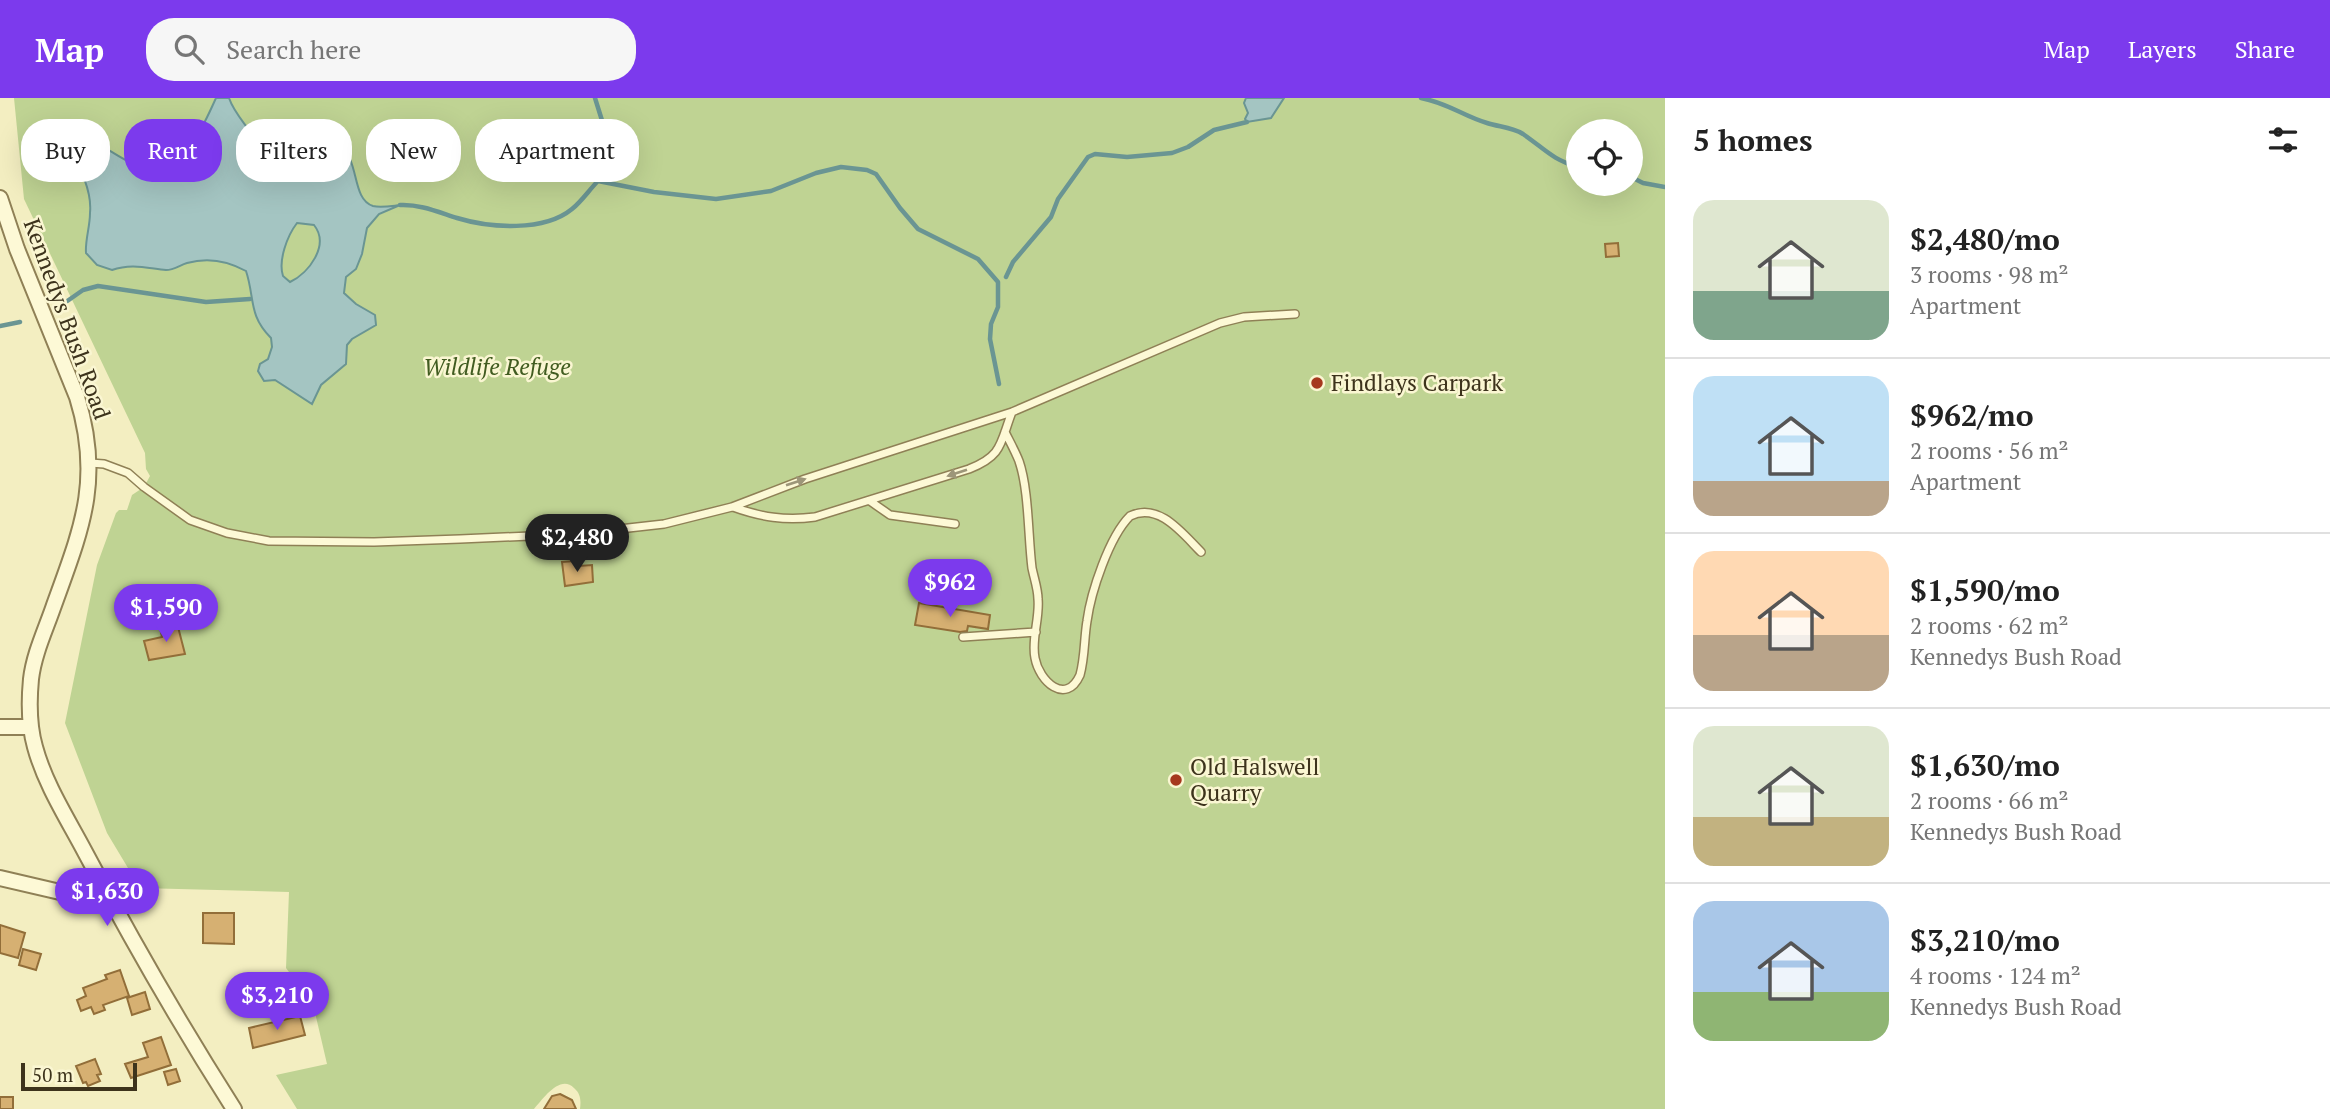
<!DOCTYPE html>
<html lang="en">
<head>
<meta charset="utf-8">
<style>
	:root { --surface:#fff; --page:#f6f6f6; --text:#222; --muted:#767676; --line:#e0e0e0; --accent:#7c3aed }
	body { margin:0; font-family:"PT Serif",serif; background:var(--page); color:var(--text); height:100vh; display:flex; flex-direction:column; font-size:26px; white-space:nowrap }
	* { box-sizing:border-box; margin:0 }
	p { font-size:23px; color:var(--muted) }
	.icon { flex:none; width:38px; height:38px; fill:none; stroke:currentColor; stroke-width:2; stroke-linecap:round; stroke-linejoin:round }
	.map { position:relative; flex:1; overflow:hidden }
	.panel { display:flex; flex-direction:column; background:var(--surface); width:665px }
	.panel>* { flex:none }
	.banner { position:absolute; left:21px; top:21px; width:665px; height:63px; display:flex; gap:14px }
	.tools { position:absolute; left:1566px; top:21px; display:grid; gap:14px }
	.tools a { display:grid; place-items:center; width:77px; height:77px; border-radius:50%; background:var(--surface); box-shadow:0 7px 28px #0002; font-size:35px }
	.scale { position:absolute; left:21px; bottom:18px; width:116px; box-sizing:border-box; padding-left:7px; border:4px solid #3d331c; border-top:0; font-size:19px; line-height:24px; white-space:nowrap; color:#3d331c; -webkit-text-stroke:5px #faf6d2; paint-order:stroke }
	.price { position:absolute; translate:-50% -60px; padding:0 16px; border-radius:24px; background:var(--accent); color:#fff; font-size:23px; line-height:46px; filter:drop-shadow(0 2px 4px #0008) }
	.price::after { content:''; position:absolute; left:50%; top:42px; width:21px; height:16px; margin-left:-10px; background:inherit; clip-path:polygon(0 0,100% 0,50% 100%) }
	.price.active { background:#222; color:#fff }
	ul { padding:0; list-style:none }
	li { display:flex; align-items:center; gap:21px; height:175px; padding:0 28px }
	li+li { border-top:2px solid var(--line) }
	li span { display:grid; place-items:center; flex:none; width:196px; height:140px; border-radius:21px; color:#555 }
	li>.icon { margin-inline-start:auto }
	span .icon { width:84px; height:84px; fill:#fffc; stroke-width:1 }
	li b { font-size:30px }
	h2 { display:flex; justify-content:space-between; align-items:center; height:84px; padding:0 28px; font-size:30px }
	.pill { padding:0 24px; border-radius:28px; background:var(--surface); box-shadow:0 7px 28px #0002; font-size:24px; line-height:63px }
	.pill.active { background:var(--accent); color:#fff }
	header { display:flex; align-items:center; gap:42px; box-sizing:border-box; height:98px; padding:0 35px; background:var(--accent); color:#fff }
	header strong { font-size:33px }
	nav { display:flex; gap:38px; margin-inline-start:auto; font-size:24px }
	.search { width:490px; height:63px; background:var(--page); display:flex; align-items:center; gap:18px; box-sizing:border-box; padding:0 24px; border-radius:28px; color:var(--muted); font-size:26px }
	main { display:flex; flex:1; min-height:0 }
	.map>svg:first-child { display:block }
</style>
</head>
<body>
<header>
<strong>Map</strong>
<div class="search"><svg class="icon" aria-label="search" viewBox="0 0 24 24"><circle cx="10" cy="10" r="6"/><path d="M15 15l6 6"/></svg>Search here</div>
<nav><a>Map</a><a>Layers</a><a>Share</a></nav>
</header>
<main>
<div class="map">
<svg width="1665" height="1011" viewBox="0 0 1665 1011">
	<rect width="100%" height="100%" fill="#f3eec1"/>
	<!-- green -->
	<path fill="#bfd393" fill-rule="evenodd" d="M14 0H1665V1011H580C581 1003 581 996 574 990 560 976 543 1001 534 1011H297L276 977 327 966 313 906 286 870 289 794 140 790 107 735 65 625 97 467 116 415 119 412H127L132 397 144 389 150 378 146 371 145 355 24 101ZM1578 33H1631V86H1578Z"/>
	<!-- water -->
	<path fill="#a4c5c2" stroke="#6a9593" stroke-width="2" fill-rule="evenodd" d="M216 0H229C233 12 241 21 249 32 291 95 305 27 340 49 360 61 351 101 373 108 381 110 391 108 400 107L379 116 367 130 362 156 356 171 346 179 344 195 356 206 375 217 376 227 352 241 347 247 346 266 321 287 312 306 275 282 264 283 258 273 260 266 268 261 272 249 271 240C248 217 255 200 246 173 228 163 208 159 187 165 180 167 174 172 166 172 147 170 131 165 112 172L97 167 86 155C85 142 90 129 90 115 92 95 81 67 67 52L79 53 102 48C116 56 134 70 152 70 187 70 204 26 216 0ZM297 125 314 127C330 147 309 175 290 184L283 178C278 163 287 138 297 125Z
		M1246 0H1284L1271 20 1247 24 1245 21 1248 15 1244 5Z"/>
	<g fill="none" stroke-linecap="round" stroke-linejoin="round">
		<!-- stream -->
		<path stroke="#6a9593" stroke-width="4.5" d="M595 0 605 32 598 83 654 94 716 101 771 93 816 75 841 69 867 72 876 76 900 110 918 131 978 161 998 184V209L991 226 990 241 999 286
			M1421 0C1448 5 1463 18 1487 25 1499 29 1512 29 1523 36 1545 51 1551 61 1578 69
			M1631 79 1643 85 1665 89
			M400 107C420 106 438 114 457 120 490 130 544 134 572 111 582 103 589 92 598 83
			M1006 179 1013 164 1051 119 1058 101 1088 59 1095 56 1127 59 1172 55 1188 49 1214 32 1247 24
			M63 206 83 192 98 188 206 204 250 201
			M0 228 20 224"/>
	</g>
	<!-- building -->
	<path fill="#d6b072" stroke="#926e39" stroke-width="2" d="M1618 145 1619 158 1606 159 1605 146Z
		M574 463V465H579V468L592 467 593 484 565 488 562 464Z
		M919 505 990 517 988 531 968 528 967 533 960 534 915 527Z
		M177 525 185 556 149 562 144 543 162 539 160 530Z
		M203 815H234V846L203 845Z
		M0 827 25 835 18 860 0 855Z
		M23 851 41 856 36 872 19 867Z
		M120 872 129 898 103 907 105 912 94 916 91 909 81 913 77 902 86 898 83 890 107 881 105 877Z
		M145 894 150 911 132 917 127 900Z
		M300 918 305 937 253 950 249 930Z
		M161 939 171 967 131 980 125 966 148 959 143 945Z
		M95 961 101 976 97 977 100 983 88 988 86 984 83 985 76 968Z
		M176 971 180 983 168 987 164 974Z
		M560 996 572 1002 576 1011H544L552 998Z
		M0 999H13V1011H0Z"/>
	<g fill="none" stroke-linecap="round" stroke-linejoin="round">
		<!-- service casing -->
		<g stroke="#8f8056" stroke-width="10">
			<path id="service" d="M1005 334C1010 344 1015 353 1019 363 1029 392 1028 438 1032 470 1034 480 1038 491 1038 501 1040 520 1031 541 1035 560 1039 583 1066 608 1080 577 1085 559 1084 541 1087 523 1091 494 1109 439 1130 418 1159 404 1182 435 1201 454
				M90 365 104 366 128 375 144 389 190 422 227 435 269 443 374 444 460 441 575 436 664 426 732 409 805 381 1012 314 1220 225 1244 219 1295 216
				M870 403 890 417 955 426
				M733 409C761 419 785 423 815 419L969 371C1003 358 1000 345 1012 314
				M963 539 1036 534"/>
		</g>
		<!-- minor casing -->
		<g stroke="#8f8056" stroke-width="18">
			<path id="minor" d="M0 100 17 151 77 299C103 383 81 432 53 510 45 533 34 556 31 581 29 602 29 628 35 649 45 686 67 720 85 754 131 841 181 928 234 1011
				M0 629H31
				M0 780 60 794 71 792 98 779"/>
		</g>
		<!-- service -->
		<use href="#service" stroke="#fdf9d6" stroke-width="7"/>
		<!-- minor -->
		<use href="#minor" stroke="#fdf9d6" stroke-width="14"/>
	</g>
	<!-- one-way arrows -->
	<defs><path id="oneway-solid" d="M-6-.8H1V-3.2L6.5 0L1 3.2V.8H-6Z" transform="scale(1.75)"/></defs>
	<g fill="#9d9679">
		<use href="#oneway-solid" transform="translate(957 375) rotate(162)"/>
		<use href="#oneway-solid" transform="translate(796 384) rotate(-18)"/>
	</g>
	<!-- markers -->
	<g fill="#a6381e" stroke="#faf6d2" stroke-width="2.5">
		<circle cx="1317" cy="285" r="7"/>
		<circle cx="1176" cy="682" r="7"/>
	</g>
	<g text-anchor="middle" stroke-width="5" stroke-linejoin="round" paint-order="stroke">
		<!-- street labels -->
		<g font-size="23" fill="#3d331c" stroke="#faf6d2">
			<text transform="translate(67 221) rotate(70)" y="8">Kennedys Bush Road</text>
		</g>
		<!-- park labels -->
		<g font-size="23" font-style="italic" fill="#415c20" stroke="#faf6d2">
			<text x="497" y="277">Wildlife Refuge</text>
		</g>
		<!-- poi labels -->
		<g font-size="23" fill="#3d331c" stroke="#faf6d2" text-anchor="start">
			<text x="1331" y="293">Findlays Carpark</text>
			<text x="1190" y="677">Old Halswell<tspan x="1190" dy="26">Quarry</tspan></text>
		</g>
	</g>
</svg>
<div class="tools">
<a><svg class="icon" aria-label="locate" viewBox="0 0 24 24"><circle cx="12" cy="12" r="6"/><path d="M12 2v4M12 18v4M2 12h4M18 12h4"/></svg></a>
</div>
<div class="scale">50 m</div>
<b class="price active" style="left:577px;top:476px">$2,480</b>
<b class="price" style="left:950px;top:521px">$962</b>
<b class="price" style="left:166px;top:546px">$1,590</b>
<b class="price" style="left:107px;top:830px">$1,630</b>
<b class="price" style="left:277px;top:934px">$3,210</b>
<div class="banner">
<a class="pill">Buy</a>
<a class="pill active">Rent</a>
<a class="pill">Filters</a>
<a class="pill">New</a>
<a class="pill">Apartment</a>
</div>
</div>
<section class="panel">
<h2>5 homes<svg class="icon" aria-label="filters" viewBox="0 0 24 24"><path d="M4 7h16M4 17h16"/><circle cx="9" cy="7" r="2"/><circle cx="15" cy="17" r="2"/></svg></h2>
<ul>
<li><span style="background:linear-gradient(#dfe7d0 65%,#7fa58c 0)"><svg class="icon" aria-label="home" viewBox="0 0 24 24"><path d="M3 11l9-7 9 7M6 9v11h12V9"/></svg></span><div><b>$2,480/mo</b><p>3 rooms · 98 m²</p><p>Apartment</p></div></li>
<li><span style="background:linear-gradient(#bfe0f5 75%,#b9a48a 0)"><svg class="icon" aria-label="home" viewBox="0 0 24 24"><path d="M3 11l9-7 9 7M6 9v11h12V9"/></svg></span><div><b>$962/mo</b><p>2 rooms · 56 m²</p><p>Apartment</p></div></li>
<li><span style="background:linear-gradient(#ffd9b3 60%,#b9a48a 0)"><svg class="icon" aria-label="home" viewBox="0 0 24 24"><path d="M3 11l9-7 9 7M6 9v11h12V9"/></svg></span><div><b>$1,590/mo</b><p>2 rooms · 62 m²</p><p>Kennedys Bush Road</p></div></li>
<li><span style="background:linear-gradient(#dfe7d0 65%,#c2b280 0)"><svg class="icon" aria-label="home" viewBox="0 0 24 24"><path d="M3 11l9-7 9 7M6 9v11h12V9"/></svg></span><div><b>$1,630/mo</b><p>2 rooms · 66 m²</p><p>Kennedys Bush Road</p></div></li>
<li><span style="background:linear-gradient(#a9c7e8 65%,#8fb573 0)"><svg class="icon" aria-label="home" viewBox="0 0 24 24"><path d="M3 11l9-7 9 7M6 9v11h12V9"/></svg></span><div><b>$3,210/mo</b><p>4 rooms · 124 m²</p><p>Kennedys Bush Road</p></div></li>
</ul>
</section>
</main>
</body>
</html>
